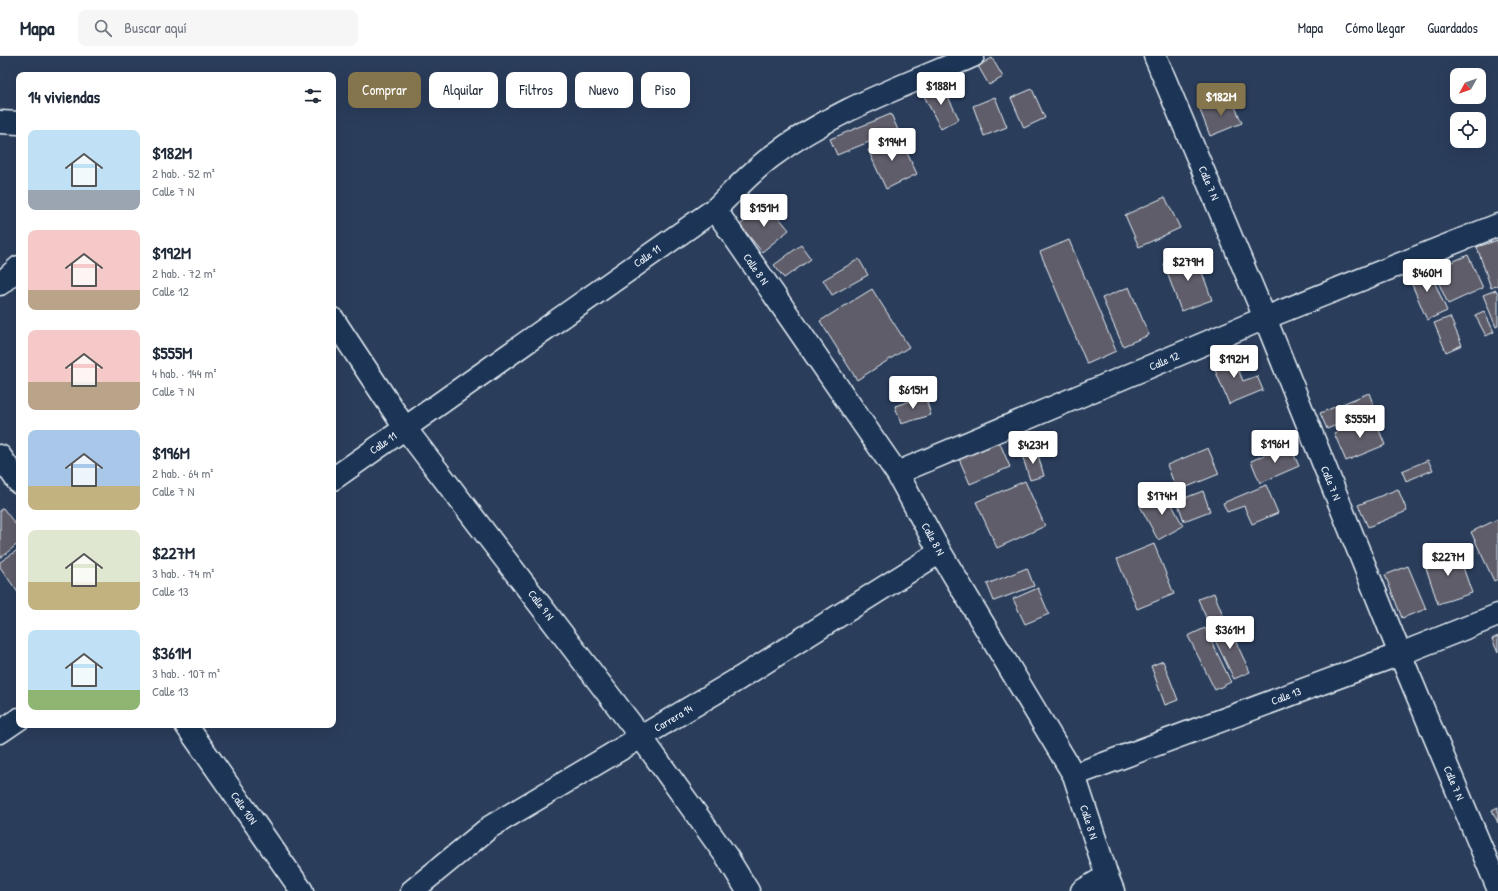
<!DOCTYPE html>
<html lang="es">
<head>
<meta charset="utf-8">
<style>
	:root { --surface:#fff; --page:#f6f6f7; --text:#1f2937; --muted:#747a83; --line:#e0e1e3; --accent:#84754c }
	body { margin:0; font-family:"Patrick Hand",sans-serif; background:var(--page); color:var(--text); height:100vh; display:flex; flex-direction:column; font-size:15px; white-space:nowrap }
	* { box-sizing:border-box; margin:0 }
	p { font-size:13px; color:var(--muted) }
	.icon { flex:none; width:22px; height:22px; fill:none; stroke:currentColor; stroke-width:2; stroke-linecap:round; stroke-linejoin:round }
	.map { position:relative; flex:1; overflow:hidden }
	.sheet { position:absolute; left:16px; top:16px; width:320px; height:656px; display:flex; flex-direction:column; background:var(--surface); border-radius:8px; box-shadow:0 4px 16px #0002 }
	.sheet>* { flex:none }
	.guide { position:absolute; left:348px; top:16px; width:380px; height:36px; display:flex; gap:8px }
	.needle { width:26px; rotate:230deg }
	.fabs { position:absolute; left:1450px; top:12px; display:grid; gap:8px }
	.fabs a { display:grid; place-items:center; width:36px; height:36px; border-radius:8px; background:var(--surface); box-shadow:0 4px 16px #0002; font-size:20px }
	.price { position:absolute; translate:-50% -34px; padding:0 9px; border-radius:4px; background:#fff; color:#222; font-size:13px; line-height:26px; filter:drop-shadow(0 1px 2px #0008) }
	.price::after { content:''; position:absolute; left:50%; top:24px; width:12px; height:9px; margin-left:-6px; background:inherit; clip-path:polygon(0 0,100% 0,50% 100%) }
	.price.selected { background:var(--accent); color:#fff }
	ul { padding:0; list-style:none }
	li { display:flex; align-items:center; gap:12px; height:100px; padding:0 12px }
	li span { display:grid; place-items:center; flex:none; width:112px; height:80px; border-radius:8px; color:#555 }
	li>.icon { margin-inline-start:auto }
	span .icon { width:48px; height:48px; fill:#fffc; stroke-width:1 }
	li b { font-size:17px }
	h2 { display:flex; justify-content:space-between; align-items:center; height:48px; padding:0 12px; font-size:17px }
	.tag { padding:0 14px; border-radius:8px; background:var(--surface); box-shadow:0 4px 16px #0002; font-size:14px; line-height:36px }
	.tag.selected { background:var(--accent); color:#fff }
	header { display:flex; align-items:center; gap:24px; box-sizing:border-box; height:56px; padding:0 20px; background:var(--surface); border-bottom:1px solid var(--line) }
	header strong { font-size:19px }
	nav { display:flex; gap:22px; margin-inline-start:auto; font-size:14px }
	.search { width:280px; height:36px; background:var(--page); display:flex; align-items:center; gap:10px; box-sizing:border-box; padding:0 14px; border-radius:8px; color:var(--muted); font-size:15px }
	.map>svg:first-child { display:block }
</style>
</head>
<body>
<header>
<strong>Mapa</strong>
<div class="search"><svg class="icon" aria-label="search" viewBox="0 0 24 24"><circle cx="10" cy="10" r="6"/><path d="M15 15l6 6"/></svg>Buscar aquí</div>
<nav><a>Mapa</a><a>Cómo llegar</a><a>Guardados</a></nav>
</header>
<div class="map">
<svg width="1498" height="835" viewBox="0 0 1498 835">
	<rect width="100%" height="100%" fill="#2a3d5b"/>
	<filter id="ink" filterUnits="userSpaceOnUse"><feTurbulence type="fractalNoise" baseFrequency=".025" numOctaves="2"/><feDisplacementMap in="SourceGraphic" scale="8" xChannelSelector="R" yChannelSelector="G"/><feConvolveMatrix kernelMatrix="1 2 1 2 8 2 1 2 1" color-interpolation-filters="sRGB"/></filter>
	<g filter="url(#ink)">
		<!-- building -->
		<path fill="#5e5d69" stroke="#e8f1f8" d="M992 2 1003 21 989 29 978 10Z
			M941 27 959 63 941 73 922 36Z
			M1032 33 1045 62 1024 72 1011 42Z
			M995 41 1007 71 984 80 973 50Z
			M1231 41 1242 67 1210 80 1200 54Z
			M891 58 898 74 837 99 830 83Z
			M899 80 917 118 886 133 868 94Z
			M1165 141 1180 172 1139 191 1125 159Z
			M767 147 789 174 762 196 740 169Z
			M1069 184 1116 295 1087 308 1040 196Z
			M1498 184V229L1491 232 1477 191Z
			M801 189 811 203 784 222 774 209Z
			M1195 197 1212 244 1181 255 1164 208Z
			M1468 199 1483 232 1448 248 1433 214Z
			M859 203 868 219 832 239 823 224Z
			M1428 211 1447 255 1427 264 1408 219Z
			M1129 231 1149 279 1123 290 1102 242Z
			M872 233 909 291 857 324 820 265Z
			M1496 234 1498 238V270L1496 271 1483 239Z
			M1484 255 1494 276 1486 280 1475 259Z
			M1450 261 1462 289 1446 296 1434 267Z
			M1231 296 1243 325 1257 320 1263 334 1229 348 1211 304Z
			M1369 337 1375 353 1327 373 1320 357Z
			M925 340 931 359 901 368 895 350Z
			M1374 361 1385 389 1346 405 1334 377Z
			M996 378 1010 411 970 428 956 396Z
			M1289 388 1299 410 1260 427 1251 405Z
			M1208 392 1219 418 1177 435 1167 409Z
			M1037 395 1044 420 1030 424 1022 399Z
			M1428 404 1433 414 1406 425 1402 415Z
			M1025 425 1045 470 997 492 976 446Z
			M1266 429 1278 457 1252 468 1244 450 1227 456 1223 447Z
			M1398 433 1407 455 1368 471 1358 449Z
			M1203 435 1210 455 1184 465 1177 445Z
			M1166 437 1183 470 1158 484 1140 450Z
			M3 452 19 473V487L0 502V454Z
			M1498 463V523L1494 525 1471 476Z
			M1154 488 1174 538 1137 553 1117 503Z
			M19 493V538L0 511V506Z
			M1457 494 1472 537 1438 548 1424 506Z
			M1408 510 1426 553 1402 562 1385 519Z
			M1027 512 1034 530 994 545 987 528Z
			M1038 532 1049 558 1025 568 1013 543Z
			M1214 537 1223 559 1208 566 1198 543Z
			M1226 565 1250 616 1234 623 1209 572Z
			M1205 572 1231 626 1215 634 1188 580Z
			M1498 580V597L1492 583Z
			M1163 605 1178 644 1165 649 1151 610Z
			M1498 751V767L1492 754Z"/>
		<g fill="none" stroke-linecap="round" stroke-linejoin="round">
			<!-- minor casing -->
			<g stroke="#e8f1f8" stroke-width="25">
				<path id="minor" d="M1155 0 1265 262 1400 598 1498 832
					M0 66 19 67
					M715 153 897 417 940 496 1074 719 1107 820 1113 835
					M0 228 19 211
					M333 263 405 372 641 681 727 801 748 835
					M0 400 19 427
					M897 417 1265 262 1498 169
					M333 423 715 153C733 136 751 116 771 101 831 55 904 30 973 0
					M186 669 302 835
					M0 676 19 663
					M1074 719 1400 598 1498 559
					M412 835 490 771 740 622 940 496
					M1082 835 1107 820"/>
			</g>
			<!-- minor -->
			<use href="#minor" stroke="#1d3557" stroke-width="22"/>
		</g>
	</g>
	<g text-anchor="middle" stroke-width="3" stroke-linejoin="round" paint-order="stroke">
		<!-- street labels -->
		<g font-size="11" fill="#e8f1f8" stroke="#1d3557">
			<text transform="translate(1209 127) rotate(67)" y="4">Calle 7 N</text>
			<text transform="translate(647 200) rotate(-35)" y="4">Calle 11</text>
			<text transform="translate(756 213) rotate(55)" y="4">Calle 8 N</text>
			<text transform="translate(1164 305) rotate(-23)" y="4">Calle 12</text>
			<text transform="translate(383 387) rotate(-35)" y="4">Calle 11</text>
			<text transform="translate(1331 427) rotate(68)" y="4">Calle 7 N</text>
			<text transform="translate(933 483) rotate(61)" y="4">Calle 8 N</text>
			<text transform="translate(541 549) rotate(53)" y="4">Calle 9 N</text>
			<text transform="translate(1286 640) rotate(-21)" y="4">Calle 13</text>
			<text transform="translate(673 662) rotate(-31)" y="4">Carrera 14</text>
			<text transform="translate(1454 727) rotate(67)" y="4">Calle 7 N</text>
			<text transform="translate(244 752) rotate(55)" y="4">Calle 10N</text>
			<text transform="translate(1089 766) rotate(72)" y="4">Calle 8 N</text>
		</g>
	</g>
</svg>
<div class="fabs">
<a><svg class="needle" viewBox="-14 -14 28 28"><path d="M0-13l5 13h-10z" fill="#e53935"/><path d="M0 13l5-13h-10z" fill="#747a83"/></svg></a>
<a><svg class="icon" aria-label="locate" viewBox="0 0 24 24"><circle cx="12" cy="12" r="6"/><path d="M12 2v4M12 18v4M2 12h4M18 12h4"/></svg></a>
</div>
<b class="price" style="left:941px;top:50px">$188M</b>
<b class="price selected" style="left:1221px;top:61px">$182M</b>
<b class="price" style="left:892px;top:106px">$194M</b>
<b class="price" style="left:764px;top:172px">$151M</b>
<b class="price" style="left:1188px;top:226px">$279M</b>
<b class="price" style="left:1427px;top:237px">$460M</b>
<b class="price" style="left:1234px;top:323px">$192M</b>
<b class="price" style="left:913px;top:354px">$615M</b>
<b class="price" style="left:1360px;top:383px">$555M</b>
<b class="price" style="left:1275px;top:408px">$196M</b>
<b class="price" style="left:1033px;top:409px">$423M</b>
<b class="price" style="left:1162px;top:460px">$174M</b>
<b class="price" style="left:1448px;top:521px">$227M</b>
<b class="price" style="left:1230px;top:594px">$361M</b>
<div class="guide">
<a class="tag selected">Comprar</a>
<a class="tag">Alquilar</a>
<a class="tag">Filtros</a>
<a class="tag">Nuevo</a>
<a class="tag">Piso</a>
</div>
<section class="sheet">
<h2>14 viviendas<svg class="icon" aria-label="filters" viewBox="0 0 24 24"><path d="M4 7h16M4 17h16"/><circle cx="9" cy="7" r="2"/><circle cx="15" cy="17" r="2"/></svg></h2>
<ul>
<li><span style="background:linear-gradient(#bfe0f5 75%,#9aa5b1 0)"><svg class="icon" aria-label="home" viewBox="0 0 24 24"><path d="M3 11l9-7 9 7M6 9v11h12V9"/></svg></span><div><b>$182M</b><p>2 hab. · 52 m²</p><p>Calle 7 N</p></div></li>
<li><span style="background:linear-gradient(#f6c9c9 75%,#b9a48a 0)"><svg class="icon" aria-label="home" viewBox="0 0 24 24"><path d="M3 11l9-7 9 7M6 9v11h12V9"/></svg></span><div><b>$192M</b><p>2 hab. · 72 m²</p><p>Calle 12</p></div></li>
<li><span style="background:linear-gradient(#f6c9c9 65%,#b9a48a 0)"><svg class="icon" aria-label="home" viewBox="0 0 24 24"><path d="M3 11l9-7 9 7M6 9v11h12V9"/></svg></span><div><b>$555M</b><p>4 hab. · 144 m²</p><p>Calle 7 N</p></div></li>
<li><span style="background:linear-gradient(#a9c7e8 70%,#c2b280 0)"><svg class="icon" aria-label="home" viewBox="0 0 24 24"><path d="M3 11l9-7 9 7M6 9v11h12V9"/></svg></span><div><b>$196M</b><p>2 hab. · 64 m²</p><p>Calle 7 N</p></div></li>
<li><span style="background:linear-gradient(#dfe7d0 65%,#c2b280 0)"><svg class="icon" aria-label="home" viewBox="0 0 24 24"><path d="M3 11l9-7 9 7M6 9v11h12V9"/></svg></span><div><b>$227M</b><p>3 hab. · 74 m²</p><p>Calle 13</p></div></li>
<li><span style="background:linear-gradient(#bfe0f5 75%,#8fb573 0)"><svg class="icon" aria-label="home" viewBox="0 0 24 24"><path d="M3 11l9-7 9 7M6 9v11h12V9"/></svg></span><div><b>$361M</b><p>3 hab. · 107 m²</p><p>Calle 13</p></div></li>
</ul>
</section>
</div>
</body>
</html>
